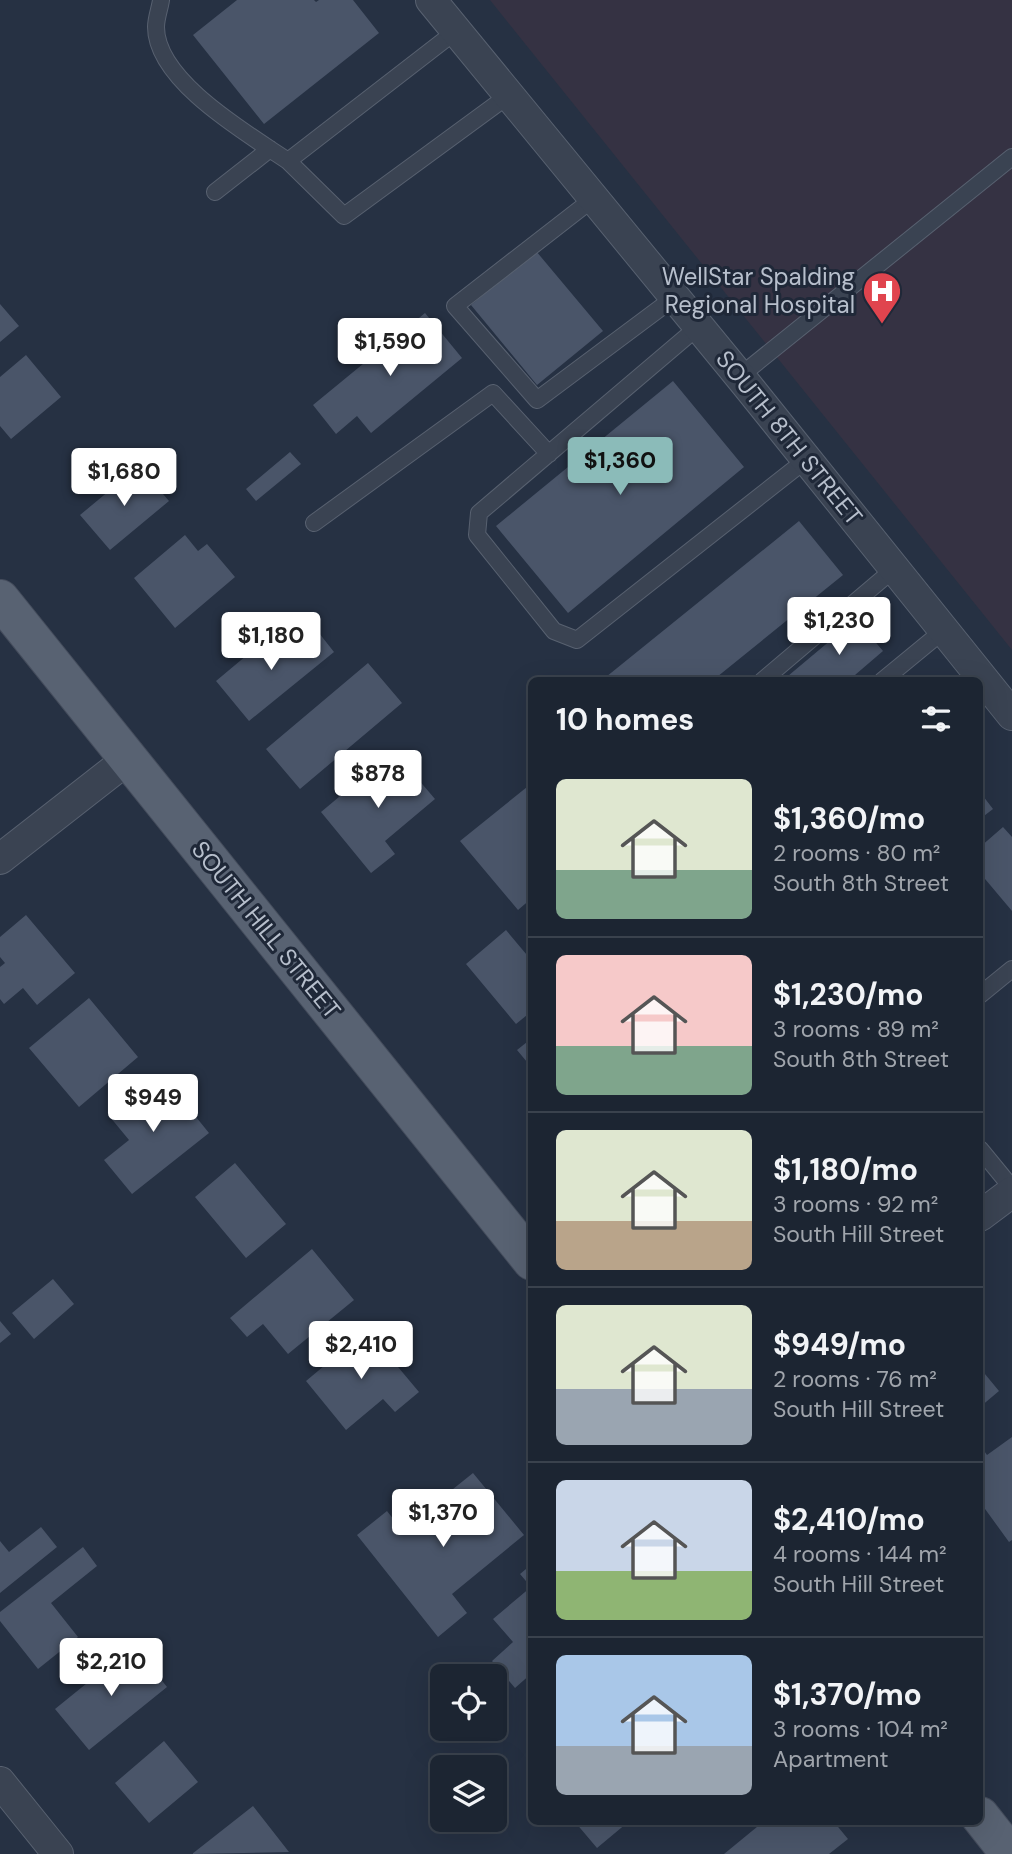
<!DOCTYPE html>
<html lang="en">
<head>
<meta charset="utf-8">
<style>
	:root { --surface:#1c2532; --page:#29313e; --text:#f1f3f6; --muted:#a0a5ac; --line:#3a424d; --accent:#8bbbb9 }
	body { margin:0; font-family:"DM Sans",sans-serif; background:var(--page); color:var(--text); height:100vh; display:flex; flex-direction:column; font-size:26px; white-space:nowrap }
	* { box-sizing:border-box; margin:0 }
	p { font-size:23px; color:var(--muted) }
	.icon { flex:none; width:38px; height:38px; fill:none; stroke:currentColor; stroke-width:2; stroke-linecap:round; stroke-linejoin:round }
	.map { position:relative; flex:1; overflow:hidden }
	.details { position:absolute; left:528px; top:677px; width:455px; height:1148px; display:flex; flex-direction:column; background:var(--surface); border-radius:10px; box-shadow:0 7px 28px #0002,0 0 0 2px var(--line) }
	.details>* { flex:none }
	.tools { position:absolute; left:430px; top:1664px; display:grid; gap:14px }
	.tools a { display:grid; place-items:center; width:77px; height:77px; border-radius:10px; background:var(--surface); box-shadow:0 7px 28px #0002,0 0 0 2px var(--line); font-size:35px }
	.price { position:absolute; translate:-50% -60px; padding:0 16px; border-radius:7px; background:#fff; color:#222; font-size:23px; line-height:46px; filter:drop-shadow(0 2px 4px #0008) }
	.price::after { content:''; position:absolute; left:50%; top:42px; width:21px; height:16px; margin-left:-10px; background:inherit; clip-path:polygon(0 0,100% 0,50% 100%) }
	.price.current { background:var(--accent); color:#111 }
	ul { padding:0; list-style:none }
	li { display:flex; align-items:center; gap:21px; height:175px; padding:0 28px }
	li+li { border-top:2px solid var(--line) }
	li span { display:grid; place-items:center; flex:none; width:196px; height:140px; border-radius:10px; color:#555 }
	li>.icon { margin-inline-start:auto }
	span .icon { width:84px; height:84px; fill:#fffc; stroke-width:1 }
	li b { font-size:30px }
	h2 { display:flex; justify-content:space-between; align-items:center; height:84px; padding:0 28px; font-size:30px }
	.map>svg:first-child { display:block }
</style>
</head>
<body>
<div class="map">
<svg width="1012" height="1854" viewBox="0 0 1012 1854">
	<rect width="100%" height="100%" fill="#263143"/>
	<!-- medical -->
	<path fill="#353243" d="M490 0H1012V650Z"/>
	<!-- building -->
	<path fill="#4a5569" d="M237 0H314L316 2 319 0H353L379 33 264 124 193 35Z
		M536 251 603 331 537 385 471 305Z
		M0 304 19 326 0 342Z
		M425 313 462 358 371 433 357 416 336 434 313 405Z
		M26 355 61 397 11 439 0 426V377Z
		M673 381 744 467 568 613 496 526Z
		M290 452 301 464 256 501 246 489Z
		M139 466 169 501 110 550 80 515Z
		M799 521 843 575 712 681H601Z
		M185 535 198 551 207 544 235 577 175 628 134 578Z
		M856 619 883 651 848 681H782Z
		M278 629 296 651 319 633 334 652 249 721 216 681Z
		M368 663 402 703 300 789 266 749Z
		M394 751 435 799 385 841 395 854 371 873 321 812Z
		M532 783V898L518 910 460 841Z
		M980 792 993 809 980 819Z
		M1003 827 1012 837V911L980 873V847Z
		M26 915 75 973 37 1005 23 988 4 1004 0 999V967L5 963 0 957V937Z
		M506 930 532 961V1011L516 1024 466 964Z
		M89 998 138 1057 79 1107 29 1048Z
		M532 1038V1068L517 1050Z
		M162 1075 209 1133 132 1194 104 1160 129 1140 110 1117Z
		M235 1163 286 1224 246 1258 195 1197Z
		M312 1249 354 1300 288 1354 263 1324 247 1337 230 1318Z
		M53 1279 74 1304 34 1339 12 1313Z
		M0 1321 11 1334 0 1343Z
		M367 1330 419 1392 395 1412 383 1399 346 1430 306 1381Z
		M980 1368 999 1391 980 1407Z
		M1012 1437V1540L1009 1542 980 1502V1445L987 1455Z
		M473 1473 524 1535 452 1594 467 1613 438 1637 357 1535 387 1511 402 1530Z
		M41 1527 57 1547 0 1593V1541L9 1552Z
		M83 1547 97 1566 51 1603 78 1637 38 1669 0 1621V1612Z
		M532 1564V1673L515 1688 492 1661 513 1642 493 1619 531 1587 520 1574Z
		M134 1645 167 1687 89 1750 55 1709Z
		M164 1741 198 1782 149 1823 115 1783Z
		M253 1806 289 1852 192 1854Z
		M575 1822H626L627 1823 597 1848Z
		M763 1822H834L848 1839 829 1854H724Z"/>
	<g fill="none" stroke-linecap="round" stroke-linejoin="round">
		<!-- service casing -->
		<g stroke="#586170" stroke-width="18">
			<path id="service" d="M161 0C160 8 156 18 156 27 156 81 248 134 288 161
				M456 31 288 161 344 216 509 95
				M215 192 270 149
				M594 198 455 306 537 400 675 297
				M699 326 479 513 477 535 554 631 577 640 807 459
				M740 376 1012 157
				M314 523 493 393 549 454
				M762 681 894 569
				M882 681 944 630
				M980 995 1012 969
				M980 1149 1012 1188"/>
		</g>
		<!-- minor casing -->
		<g stroke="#586170" stroke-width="32">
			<path id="minor" d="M431 0 746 384 1012 715
				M0 859 128 759
				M980 1216 1012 1192
				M0 1782 58 1854"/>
		</g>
		<!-- primary casing -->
		<g stroke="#444c5c" stroke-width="40">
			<path id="primary" d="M0 599 532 1261
				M980 1816 1010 1854"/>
		</g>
		<!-- service -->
		<use href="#service" stroke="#3a4352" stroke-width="16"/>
		<!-- minor -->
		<use href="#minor" stroke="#3a4352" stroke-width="30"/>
		<!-- primary -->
		<use href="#primary" stroke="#586272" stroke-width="38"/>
	</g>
	<!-- icons -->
	<defs>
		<g id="hospital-pin" transform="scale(2.0125)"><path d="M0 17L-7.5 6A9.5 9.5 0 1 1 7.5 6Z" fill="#e0444e" stroke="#1f2838"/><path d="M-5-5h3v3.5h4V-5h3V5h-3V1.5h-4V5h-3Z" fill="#fff"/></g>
	</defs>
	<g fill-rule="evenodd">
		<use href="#hospital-pin" x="882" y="291"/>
	</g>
	<g text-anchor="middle" stroke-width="6" stroke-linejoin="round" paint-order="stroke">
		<!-- poi labels -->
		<g font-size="24" fill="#b7bfcc" stroke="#1f2838" text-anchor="end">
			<text x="855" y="285">WellStar Spalding<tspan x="855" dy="28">Regional Hospital</tspan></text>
		</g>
		<!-- street labels -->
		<g font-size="24" fill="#b7bfcc" stroke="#1f2838">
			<text transform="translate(789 438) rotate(51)" y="8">SOUTH 8TH STREET</text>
			<text transform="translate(266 930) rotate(51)" y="8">SOUTH HILL STREET</text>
		</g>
	</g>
</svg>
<div class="tools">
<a><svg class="icon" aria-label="locate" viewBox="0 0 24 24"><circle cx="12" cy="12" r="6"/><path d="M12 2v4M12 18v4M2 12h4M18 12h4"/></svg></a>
<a><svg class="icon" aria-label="layers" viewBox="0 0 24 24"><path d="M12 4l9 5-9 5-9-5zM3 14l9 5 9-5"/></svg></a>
</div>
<b class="price" style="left:390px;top:378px">$1,590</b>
<b class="price current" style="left:620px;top:497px">$1,360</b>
<b class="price" style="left:124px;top:508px">$1,680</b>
<b class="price" style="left:839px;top:657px">$1,230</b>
<b class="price" style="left:271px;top:672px">$1,180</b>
<b class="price" style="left:378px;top:810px">$878</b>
<b class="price" style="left:153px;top:1134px">$949</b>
<b class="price" style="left:361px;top:1381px">$2,410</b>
<b class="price" style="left:443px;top:1549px">$1,370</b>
<b class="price" style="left:111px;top:1698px">$2,210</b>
<section class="details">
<h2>10 homes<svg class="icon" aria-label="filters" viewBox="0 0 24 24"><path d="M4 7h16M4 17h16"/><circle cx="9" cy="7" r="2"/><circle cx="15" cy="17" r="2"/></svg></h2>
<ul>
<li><span style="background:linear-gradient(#dfe7d0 65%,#7fa58c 0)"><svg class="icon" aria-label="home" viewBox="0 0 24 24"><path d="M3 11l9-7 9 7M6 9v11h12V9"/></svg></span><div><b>$1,360/mo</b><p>2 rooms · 80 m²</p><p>South 8th Street</p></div></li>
<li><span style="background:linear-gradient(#f6c9c9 65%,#7fa58c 0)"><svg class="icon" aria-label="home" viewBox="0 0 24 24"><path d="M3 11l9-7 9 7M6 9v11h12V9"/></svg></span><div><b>$1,230/mo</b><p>3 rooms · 89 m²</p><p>South 8th Street</p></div></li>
<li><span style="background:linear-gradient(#dfe7d0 65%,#b9a48a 0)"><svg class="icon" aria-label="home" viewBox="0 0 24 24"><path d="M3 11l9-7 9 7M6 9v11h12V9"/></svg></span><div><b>$1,180/mo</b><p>3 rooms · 92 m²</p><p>South Hill Street</p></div></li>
<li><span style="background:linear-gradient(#dfe7d0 60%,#9aa5b1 0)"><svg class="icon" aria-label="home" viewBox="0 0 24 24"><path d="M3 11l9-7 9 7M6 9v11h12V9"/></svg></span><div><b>$949/mo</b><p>2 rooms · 76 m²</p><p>South Hill Street</p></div></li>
<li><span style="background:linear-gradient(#c9d6e8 65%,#8fb573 0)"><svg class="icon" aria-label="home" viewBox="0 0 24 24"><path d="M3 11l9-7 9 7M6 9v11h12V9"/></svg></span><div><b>$2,410/mo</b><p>4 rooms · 144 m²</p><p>South Hill Street</p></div></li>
<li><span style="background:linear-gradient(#a9c7e8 65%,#9aa5b1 0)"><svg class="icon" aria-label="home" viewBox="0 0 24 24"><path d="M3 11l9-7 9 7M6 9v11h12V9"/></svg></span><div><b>$1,370/mo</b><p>3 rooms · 104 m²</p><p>Apartment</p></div></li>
</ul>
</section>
</div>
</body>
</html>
